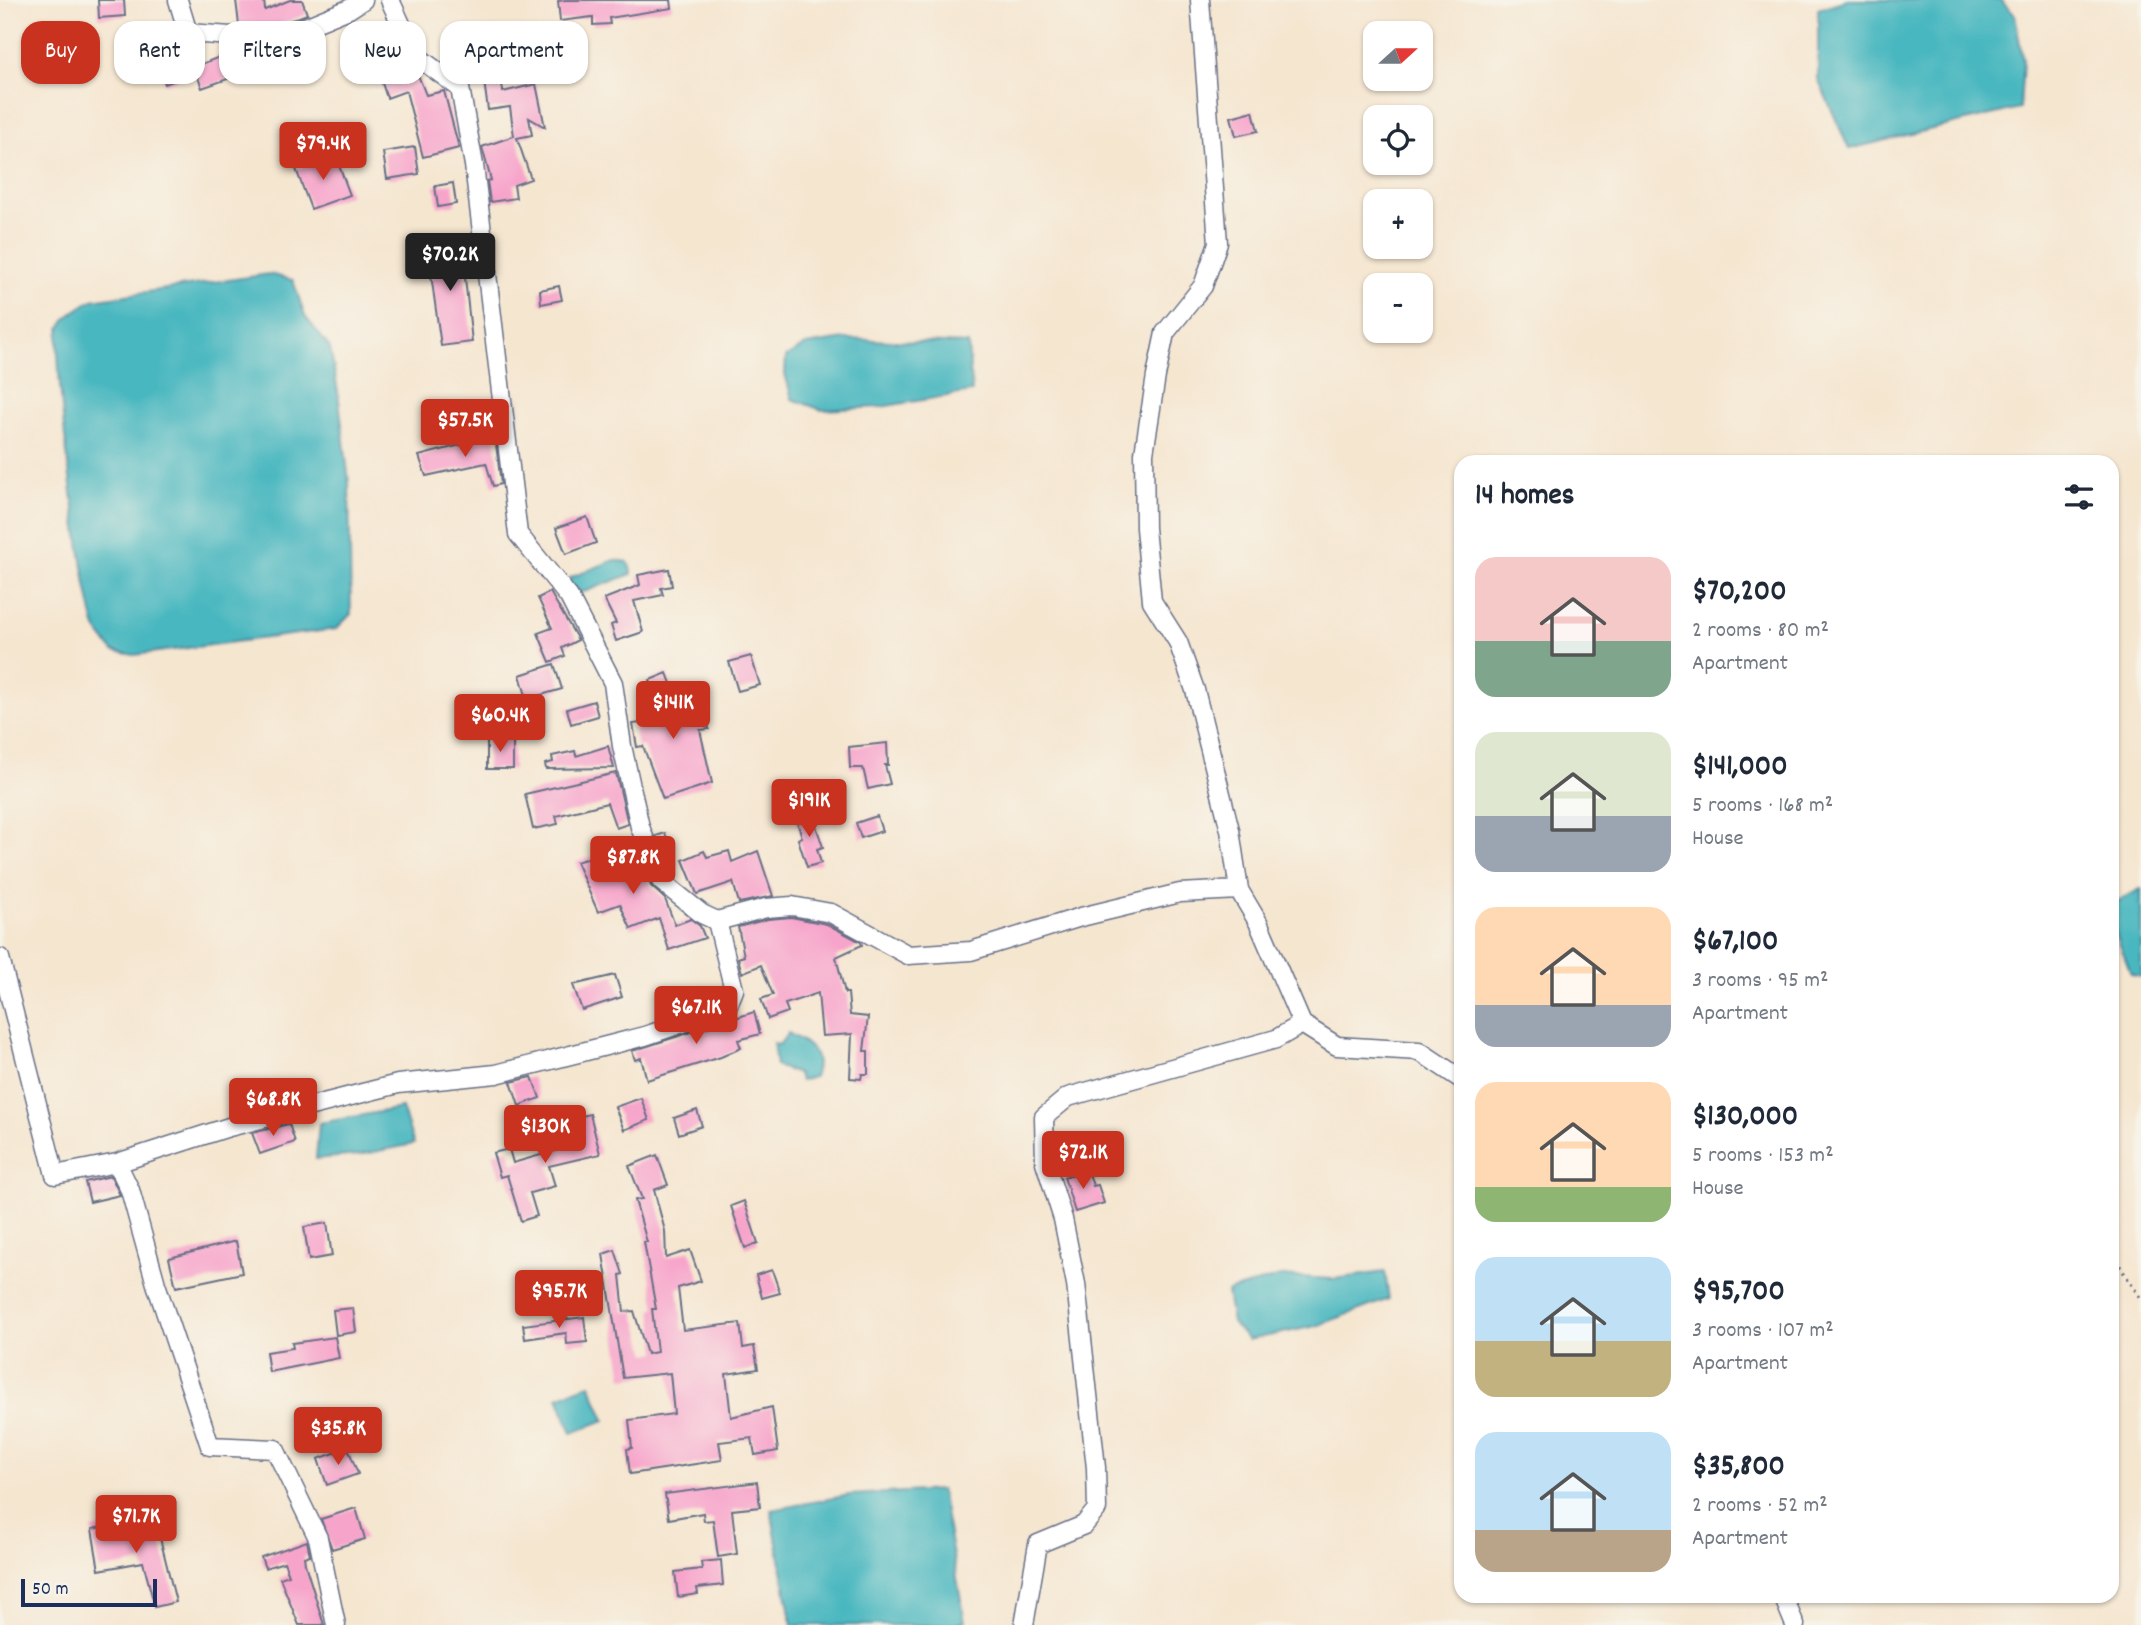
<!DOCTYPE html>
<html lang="en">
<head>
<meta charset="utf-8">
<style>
	:root { --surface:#fff; --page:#f2f2f3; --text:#1f2937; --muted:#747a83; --accent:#c8321e }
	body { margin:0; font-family:Dekko,sans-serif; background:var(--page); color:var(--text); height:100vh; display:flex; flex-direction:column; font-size:26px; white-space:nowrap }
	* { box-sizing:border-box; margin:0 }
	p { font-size:23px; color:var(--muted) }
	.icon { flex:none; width:38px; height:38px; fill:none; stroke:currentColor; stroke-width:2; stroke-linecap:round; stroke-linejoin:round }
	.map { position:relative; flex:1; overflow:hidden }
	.panel { position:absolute; left:1454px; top:455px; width:665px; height:1148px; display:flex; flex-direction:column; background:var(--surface); border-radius:21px; box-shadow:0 2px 5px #0004 }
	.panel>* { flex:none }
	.top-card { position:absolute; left:21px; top:21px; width:665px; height:63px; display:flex; gap:14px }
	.needle { width:46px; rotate:69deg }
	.fabs { position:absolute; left:1363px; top:21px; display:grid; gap:14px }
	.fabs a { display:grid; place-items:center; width:70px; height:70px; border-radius:14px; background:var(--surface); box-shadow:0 2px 5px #0004; font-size:35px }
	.scale { position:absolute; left:21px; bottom:18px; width:136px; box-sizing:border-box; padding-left:7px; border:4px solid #1b2f5e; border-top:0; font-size:19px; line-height:24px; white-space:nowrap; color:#1b2f5e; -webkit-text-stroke:5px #f7f3e8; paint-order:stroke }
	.price { position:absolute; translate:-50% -60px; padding:0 16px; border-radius:7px; background:var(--accent); color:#fff; font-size:23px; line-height:46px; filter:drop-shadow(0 2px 4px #0008) }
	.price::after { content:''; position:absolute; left:50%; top:42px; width:21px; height:16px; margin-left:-10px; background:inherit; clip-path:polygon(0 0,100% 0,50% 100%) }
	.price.on { background:#222; color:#fff }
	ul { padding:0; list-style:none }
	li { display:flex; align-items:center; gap:21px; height:175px; padding:0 21px }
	li span { display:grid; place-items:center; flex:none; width:196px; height:140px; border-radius:21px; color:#555 }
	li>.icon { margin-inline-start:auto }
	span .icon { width:84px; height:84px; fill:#fffc; stroke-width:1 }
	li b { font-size:30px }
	h2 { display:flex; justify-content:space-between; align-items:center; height:84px; padding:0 21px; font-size:30px }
	.pill { padding:0 24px; border-radius:21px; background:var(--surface); box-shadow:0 2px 5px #0004; font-size:24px; line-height:63px }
	.pill.on { background:var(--accent); color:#fff }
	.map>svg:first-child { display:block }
</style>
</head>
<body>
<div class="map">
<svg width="2141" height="1625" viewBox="0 0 2141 1625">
	<rect width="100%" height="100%" fill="#f7f3e8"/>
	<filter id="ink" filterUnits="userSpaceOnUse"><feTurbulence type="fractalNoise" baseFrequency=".0143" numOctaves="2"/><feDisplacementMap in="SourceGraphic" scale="14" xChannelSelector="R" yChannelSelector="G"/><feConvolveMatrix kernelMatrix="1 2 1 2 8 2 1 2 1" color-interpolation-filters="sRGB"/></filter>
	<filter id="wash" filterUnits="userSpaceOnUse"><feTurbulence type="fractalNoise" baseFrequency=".00686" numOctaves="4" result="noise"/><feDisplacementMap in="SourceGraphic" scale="28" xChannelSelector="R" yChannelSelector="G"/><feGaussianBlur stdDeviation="1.57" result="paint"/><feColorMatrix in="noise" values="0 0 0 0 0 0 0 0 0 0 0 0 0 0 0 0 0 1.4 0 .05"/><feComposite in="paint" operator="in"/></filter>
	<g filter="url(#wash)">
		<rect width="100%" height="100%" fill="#f5e6d0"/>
		<!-- water -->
		<path fill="#48b7c0" stroke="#32738f" stroke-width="2" d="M1846 0H2000L2015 15 2023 61 2020 108 1849 149 1818 79V9Z
			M269 274 293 280 305 316 330 348 338 392 349 482 351 614 336 629 134 655 113 651C108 644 101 637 97 630 84 603 52 361 59 332 63 316 80 308 92 300Z
			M845 339 968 344 972 392 880 407 822 410 792 399 785 374 786 357 806 345Z
			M614 560 628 562 632 574 584 592H572L569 578Z
			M2141 889V977L2131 974 2112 924V904Z
			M788 1033C807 1043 824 1053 814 1077L800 1081 798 1074 776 1066 773 1043 779 1045Z
			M402 1108 414 1144 359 1155 316 1159 319 1123Z
			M1385 1272 1389 1299 1316 1326 1248 1340 1232 1323 1227 1292 1280 1276 1334 1279Z
			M590 1384 605 1420 572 1433 558 1397Z
			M941 1490 965 1622 949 1625H792L771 1510 849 1495Z"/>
		<g id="blocks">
			<!-- building -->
			<path fill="#f7a4cb" d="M98 0H124L125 16 99 18Z
				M236 0H264L265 10 290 0H302L307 14 274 27 239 25Z
				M566 0H671L672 8 609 18 610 24 593 25V17L560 21 558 1Z
				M308 38 315 55 296 62 293 56 202 88 194 67 242 48 276 50Z
				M403 57 416 70 426 95 444 91 459 148 423 157 406 91 387 98 380 77 397 72 393 61Z
				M178 62 184 77 165 84 160 69Z
				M500 65 503 92 536 84 545 127 529 118 532 135 517 138 531 179 514 185 516 198 490 202 487 181 491 180 482 147 514 136 510 107 488 110 484 81 469 83 465 77 464 67Z
				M1253 111 1258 131 1236 136 1231 117Z
				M415 147 419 174 387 179 383 152Z
				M335 155 350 195 311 209 296 169Z
				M453 183 456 204 438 207 435 186Z
				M461 241 472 342 441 346 427 246Z
				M559 286 562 300 541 304 540 290Z
				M495 436 501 484 493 486 486 463 426 476 419 456Z
				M587 517 596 543 566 554 556 528Z
				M669 569 672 586 661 588 663 595 634 601 643 632 616 641 611 625 616 623 604 599 640 585 638 575Z
				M550 592 578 640 562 648 565 656 550 662 538 633 552 628 538 598Z
				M751 656 760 685 738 691 729 662Z
				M554 664 562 689 527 699 520 675Z
				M667 673 682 712 707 709 709 729 700 730 712 783 663 799 643 746 637 747 633 724 641 723 639 698 656 697 650 680Z
				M594 701 598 716 571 724 567 709Z
				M487 738H513V769H487Z
				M887 743 888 765H885L890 784 868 789 863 768H850L849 747Z
				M608 746 614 768 546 769 545 764 553 762 552 756 575 751 576 756Z
				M616 773 628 824 616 828 607 803 556 816 558 824 533 829 525 794Z
				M811 811 823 847 817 849 821 863 807 867 798 839 802 837 795 816Z
				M877 816 882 831 861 838 856 823Z
				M665 833 677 865 668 869 656 836Z
				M610 840 624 877 644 869 651 886 665 899 675 925 691 919 700 926 705 938 669 950 659 918 631 929 620 904 598 912 576 862 597 855 594 846Z
				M704 851 707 857 729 851 732 862 758 851 773 896 739 903 733 882 697 894 683 860Z
				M791 917 827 924 861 942 862 945 836 957 845 993H848L850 1015 868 1017 864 1051H868V1074H862L861 1079 850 1078 852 1034 822 1036 818 993 785 1004 788 1012 768 1019 761 999 773 995 761 965 742 973 738 958 744 956 738 927 768 919Z
				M615 975 622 997 582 1010 573 985Z
				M754 1012 760 1034 738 1040 741 1048 721 1057 647 1080 641 1058 635 1060 632 1051Z
				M532 1077 540 1098 519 1106 511 1082Z
				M641 1098 649 1120 624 1130 615 1107Z
				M697 1110 702 1126 679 1134 674 1118Z
				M590 1114 600 1154 549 1166 555 1186 530 1193 537 1216 521 1221 507 1175 500 1177 493 1153 509 1149 513 1163 572 1146 565 1120Z
				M289 1124 295 1142 260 1154 252 1133Z
				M657 1155 668 1185 654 1190 665 1231 666 1258 690 1250 701 1281 678 1288 683 1330 740 1323 743 1348 754 1346 758 1369 726 1374 731 1417 772 1407 778 1451 755 1455 752 1438 719 1442 722 1460 630 1474 627 1449 632 1448 629 1420 674 1414 670 1373 623 1378 603 1254 615 1250 623 1274 620 1275 624 1312 634 1311 647 1354 657 1352 652 1309H656L644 1242H647L635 1200 642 1199 629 1166Z
				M1088 1170 1093 1186 1098 1185 1104 1203 1075 1212 1064 1177Z
				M111 1176 120 1195 90 1202 85 1182Z
				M744 1201 758 1243 745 1248 731 1206Z
				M327 1223 332 1256 309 1260 304 1227Z
				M236 1241 242 1273 176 1287 169 1258Z
				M772 1270 780 1293 762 1298 756 1275Z
				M353 1308 356 1332 336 1335 333 1310Z
				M584 1317 587 1342 567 1344 566 1333 525 1339 523 1325Z
				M335 1337 339 1358 269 1372 266 1352 293 1348 292 1343Z
				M348 1448 358 1474 327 1485 318 1459Z
				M757 1482 760 1507 732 1510 737 1554 718 1557 713 1520 704 1521 703 1513 669 1519 665 1494Z
				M356 1508 365 1539 332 1549 321 1519Z
				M143 1519 146 1529 155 1526 159 1534 176 1602 155 1607 143 1562 99 1570 92 1529Z
				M307 1541 310 1555 304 1557 305 1564 324 1625H299L280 1578 289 1575 284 1562 265 1568 261 1557Z
				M721 1560 723 1585 697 1588 698 1594 678 1597 675 1572 702 1569 701 1562Z"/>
		</g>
	</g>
	<g filter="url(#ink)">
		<use href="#blocks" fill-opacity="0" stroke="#676f86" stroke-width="2"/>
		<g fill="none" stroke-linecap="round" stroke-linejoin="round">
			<!-- minor casing -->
			<g stroke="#676f86" stroke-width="21">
				<path id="minor" d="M178 0 188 33 276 39 349 9 363 0
					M1200 0 1218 243 1203 286 1165 333 1156 376 1144 453 1145 528 1152 601 1178 642 1195 690 1230 830 1239 890 1258 922 1302 1024 1337 1046 1419 1051 1461 1079
					M717 921 766 908 792 906 831 913 908 955 971 951 1081 917 1180 893 1239 890
					M0 958 55 1175 117 1163 229 1127 398 1084 496 1074 645 1036 727 1008 734 990 717 921 702 914 661 881 640 827 622 746 613 683 569 597 518 534 474 165 460 88 415 55 390 0
					M117 1163 130 1190 156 1284 210 1446 275 1449 318 1538 336 1625
					M1783 1596 1795 1625
					M1024 1625 1038 1544 1084 1525 1097 1509 1096 1468 1076 1284 1063 1219 1045 1162 1044 1117 1068 1097 1276 1039 1302 1024"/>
			</g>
			<!-- path -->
			<path stroke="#676f86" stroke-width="3.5" stroke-dasharray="2 5" stroke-linecap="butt" d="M2112 1254 2141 1299"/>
			<!-- minor -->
			<use href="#minor" stroke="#fff" stroke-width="18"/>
		</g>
	</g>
</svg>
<div class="fabs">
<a><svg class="needle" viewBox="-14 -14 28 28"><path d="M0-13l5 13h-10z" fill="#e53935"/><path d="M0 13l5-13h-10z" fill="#747a83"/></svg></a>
<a><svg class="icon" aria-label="locate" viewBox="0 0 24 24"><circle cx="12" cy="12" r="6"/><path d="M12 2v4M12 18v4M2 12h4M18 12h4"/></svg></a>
<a>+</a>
<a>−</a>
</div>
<div class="scale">50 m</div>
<b class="price" style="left:323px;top:182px">$79.4K</b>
<b class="price on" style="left:450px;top:293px">$70.2K</b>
<b class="price" style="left:465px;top:459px">$57.5K</b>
<b class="price" style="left:673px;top:741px">$141K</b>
<b class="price" style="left:500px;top:754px">$60.4K</b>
<b class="price" style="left:809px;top:839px">$191K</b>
<b class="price" style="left:633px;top:896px">$87.8K</b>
<b class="price" style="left:696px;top:1046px">$67.1K</b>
<b class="price" style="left:273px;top:1138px">$68.8K</b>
<b class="price" style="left:545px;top:1165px">$130K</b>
<b class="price" style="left:1083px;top:1191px">$72.1K</b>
<b class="price" style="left:559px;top:1330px">$95.7K</b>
<b class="price" style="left:338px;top:1467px">$35.8K</b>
<b class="price" style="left:136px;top:1555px">$71.7K</b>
<div class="top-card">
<a class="pill on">Buy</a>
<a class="pill">Rent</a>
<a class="pill">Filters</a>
<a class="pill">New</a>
<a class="pill">Apartment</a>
</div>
<section class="panel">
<h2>14 homes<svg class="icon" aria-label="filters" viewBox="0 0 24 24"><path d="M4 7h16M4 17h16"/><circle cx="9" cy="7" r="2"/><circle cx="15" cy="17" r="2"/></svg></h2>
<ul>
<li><span style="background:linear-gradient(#f6c9c9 60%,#7fa58c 0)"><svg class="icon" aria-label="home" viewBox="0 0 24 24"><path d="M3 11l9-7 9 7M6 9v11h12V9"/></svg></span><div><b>$70,200</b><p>2 rooms · 80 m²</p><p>Apartment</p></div></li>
<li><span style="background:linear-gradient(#dfe7d0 60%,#9aa5b1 0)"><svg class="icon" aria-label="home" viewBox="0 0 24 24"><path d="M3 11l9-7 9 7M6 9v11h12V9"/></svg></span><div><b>$141,000</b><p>5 rooms · 168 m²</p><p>House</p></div></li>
<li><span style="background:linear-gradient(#ffd9b3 70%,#9aa5b1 0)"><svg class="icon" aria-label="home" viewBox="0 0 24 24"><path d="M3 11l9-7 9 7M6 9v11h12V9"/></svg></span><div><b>$67,100</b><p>3 rooms · 95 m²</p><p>Apartment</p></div></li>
<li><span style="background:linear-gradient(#ffd9b3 75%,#8fb573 0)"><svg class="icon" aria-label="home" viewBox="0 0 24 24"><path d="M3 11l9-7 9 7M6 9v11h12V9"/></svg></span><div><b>$130,000</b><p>5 rooms · 153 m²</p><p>House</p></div></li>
<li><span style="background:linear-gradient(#bfe0f5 60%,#c2b280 0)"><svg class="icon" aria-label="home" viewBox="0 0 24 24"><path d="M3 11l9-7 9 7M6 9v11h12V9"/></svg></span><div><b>$95,700</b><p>3 rooms · 107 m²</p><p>Apartment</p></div></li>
<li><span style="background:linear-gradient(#bfe0f5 70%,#b9a48a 0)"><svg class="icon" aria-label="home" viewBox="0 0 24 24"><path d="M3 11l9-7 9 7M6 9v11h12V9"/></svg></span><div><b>$35,800</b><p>2 rooms · 52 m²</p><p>Apartment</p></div></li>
</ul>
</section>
</div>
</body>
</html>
